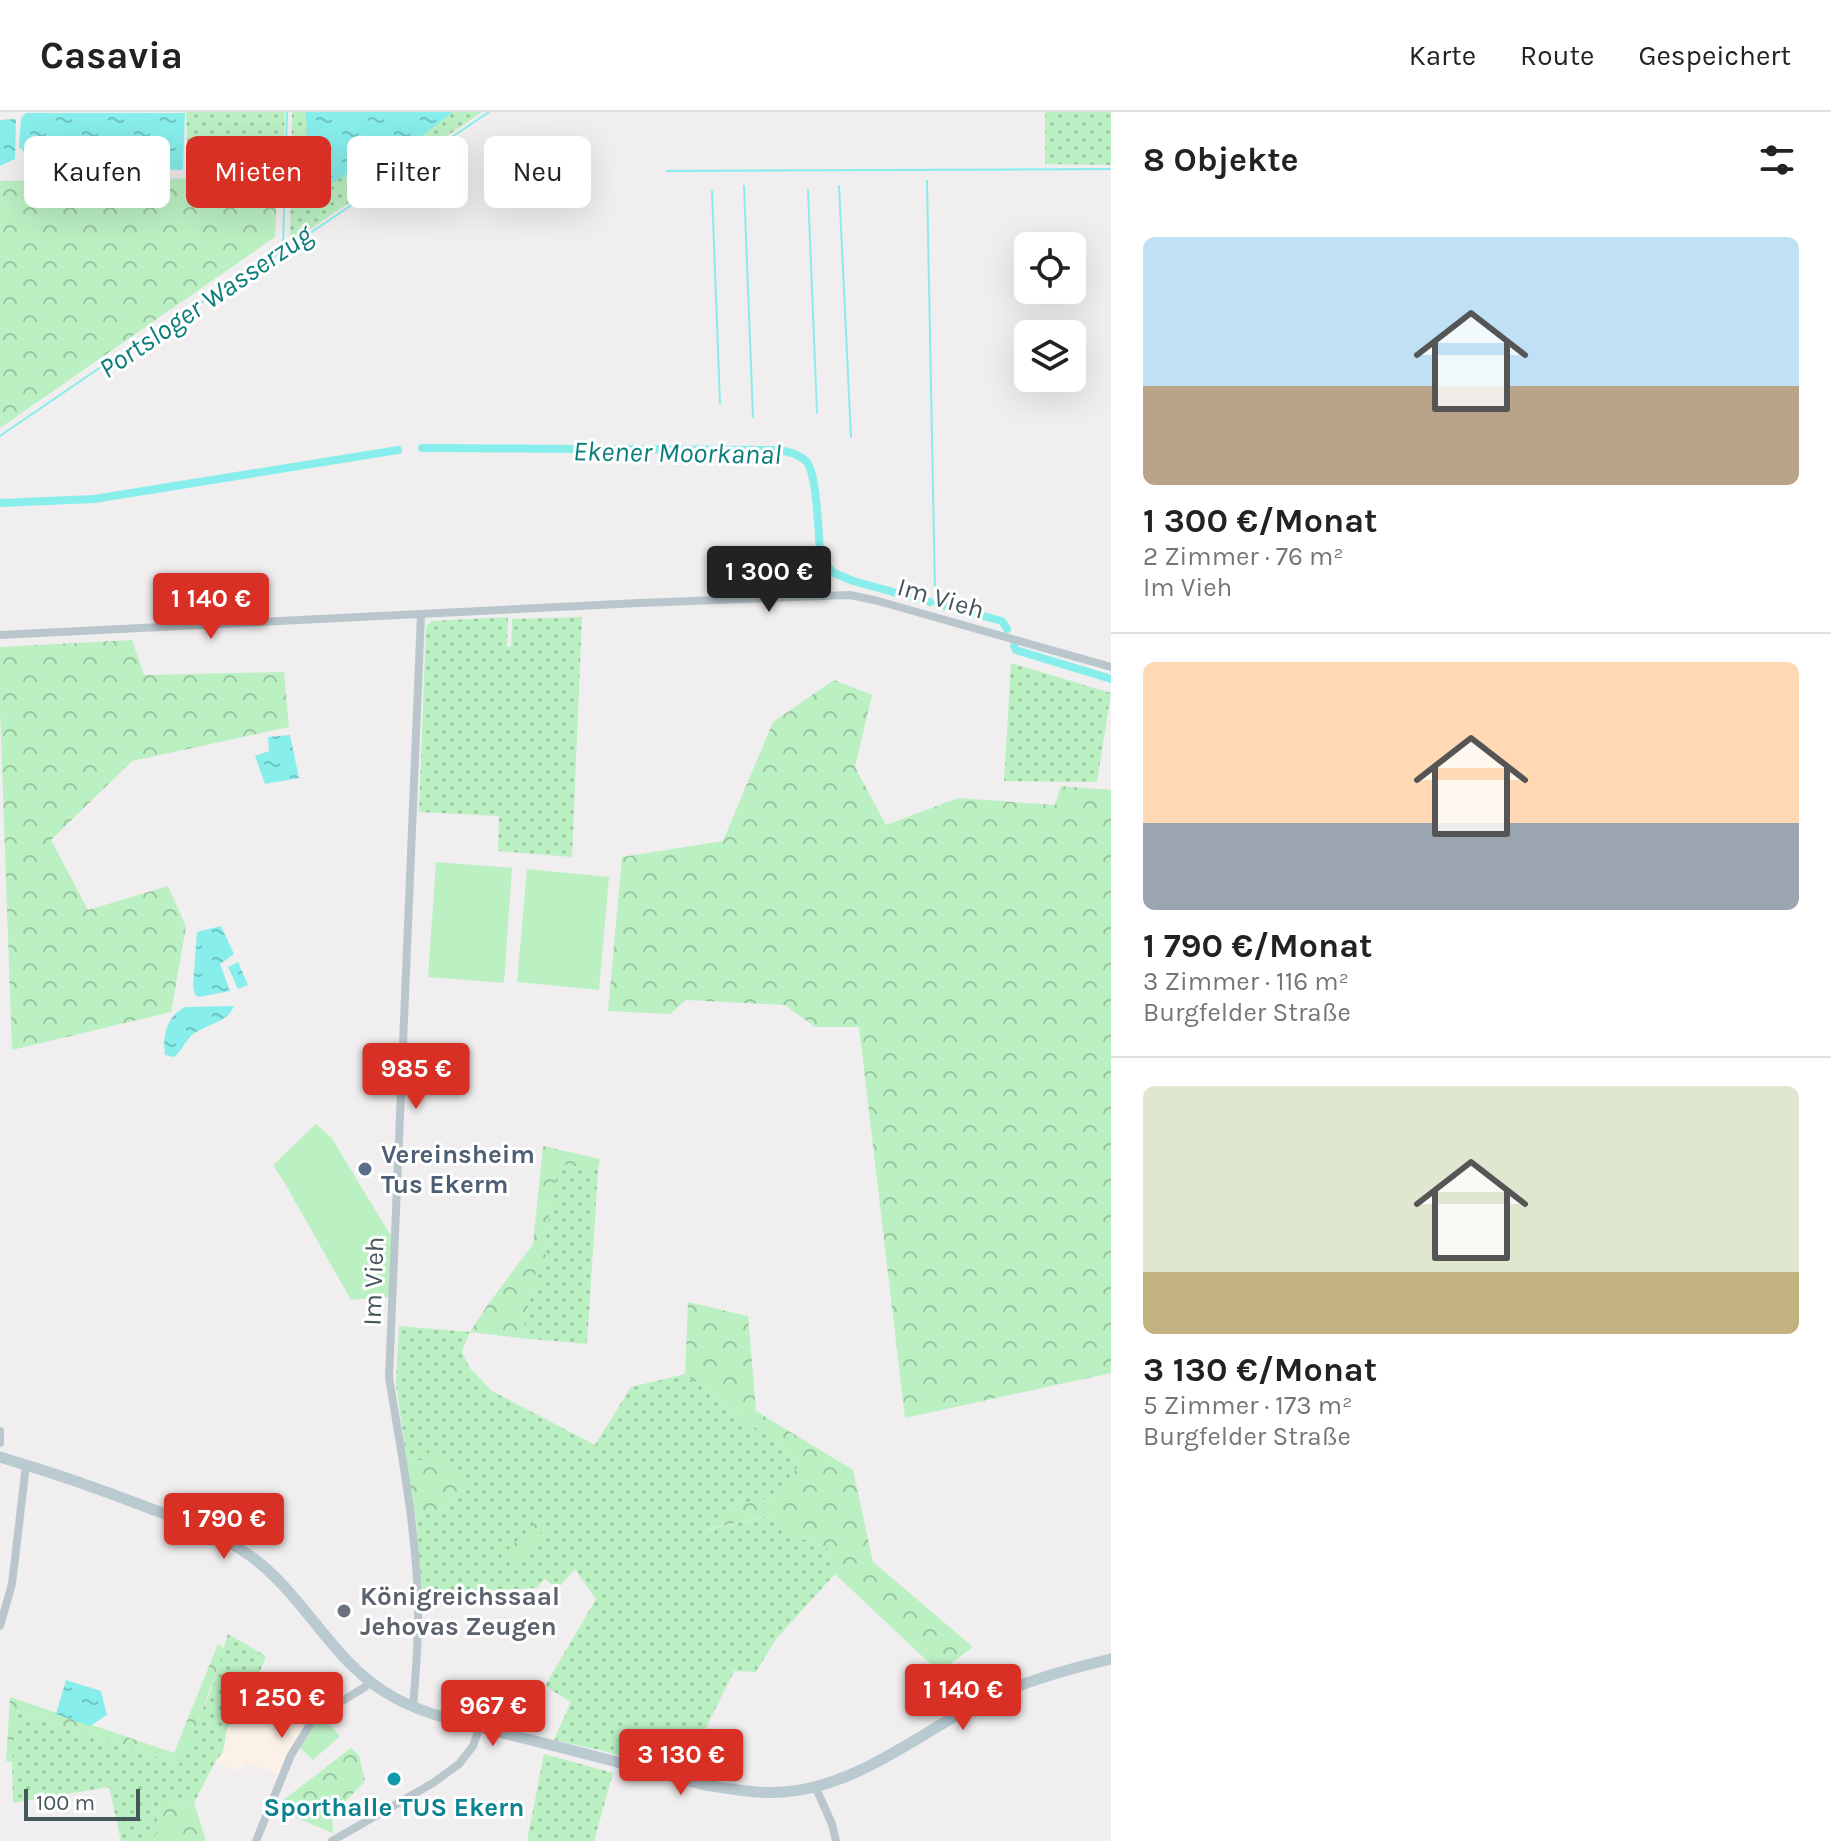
<!DOCTYPE html>
<html lang="de">
<head>
<meta charset="utf-8">
<style>
	:root { --surface:#fff; --page:#f6f6f6; --text:#222; --muted:#767676; --line:#e0e0e0; --accent:#d93025 }
	body { margin:0; font-family:Karla,sans-serif; background:var(--page); color:var(--text); height:100vh; display:flex; flex-direction:column; font-size:30px; white-space:nowrap }
	* { box-sizing:border-box; margin:0 }
	p { font-size:26px; color:var(--muted) }
	.icon { flex:none; width:44px; height:44px; fill:none; stroke:currentColor; stroke-width:2; stroke-linecap:round; stroke-linejoin:round }
	.map { position:relative; flex:1; overflow:hidden }
	.details { display:flex; flex-direction:column; background:var(--surface); width:720px }
	.details>* { flex:none }
	.guide { position:absolute; left:24px; top:24px; width:760px; height:72px; display:flex; gap:16px }
	.tools { position:absolute; left:1014px; top:120px; display:grid; gap:16px }
	.tools a { display:grid; place-items:center; width:72px; height:72px; border-radius:12px; background:var(--surface); box-shadow:0 8px 32px #0002; font-size:40px }
	.scale { position:absolute; left:24px; bottom:20px; width:116px; box-sizing:border-box; padding-left:8px; border:4px solid #46575c; border-top:0; font-size:22px; line-height:28px; white-space:nowrap; color:#46575c; -webkit-text-stroke:6px #fff; paint-order:stroke }
	.price { position:absolute; translate:-50% -68px; padding:0 18px; border-radius:8px; background:var(--accent); color:#fff; font-size:26px; line-height:52px; filter:drop-shadow(0 2px 4px #0008) }
	.price::after { content:''; position:absolute; left:50%; top:48px; width:24px; height:18px; margin-left:-12px; background:inherit; clip-path:polygon(0 0,100% 0,50% 100%) }
	.price.selected { background:#222; color:#fff }
	ul { padding:0; list-style:none }
	li { display:grid; align-content:center; gap:16px; height:424px; padding:0 32px }
	li+li { border-top:2px solid var(--line) }
	li span { display:grid; place-items:center; height:248px; border-radius:12px; color:#555 }
	li>.icon { margin-inline-start:auto }
	span .icon { width:144px; height:144px; fill:#fffc; stroke-width:1 }
	li b { font-size:34px }
	h2 { display:flex; justify-content:space-between; align-items:center; height:96px; padding:0 32px; font-size:34px }
	.tag { padding:0 28px; border-radius:12px; background:var(--surface); box-shadow:0 8px 32px #0002; font-size:28px; line-height:72px }
	.tag.selected { background:var(--accent); color:#fff }
	header { display:flex; align-items:center; gap:48px; box-sizing:border-box; height:112px; padding:0 40px; background:var(--surface); border-bottom:2px solid var(--line) }
	header strong { font-size:38px }
	nav { display:flex; gap:44px; margin-inline-start:auto; font-size:28px }
	main { display:flex; flex:1; min-height:0 }
	.map>svg:first-child { display:block }
</style>
</head>
<body>
<header>
<strong>Casavia</strong>
<nav><a>Karte</a><a>Route</a><a>Gespeichert</a></nav>
</header>
<main>
<div class="map">
<svg width="1111" height="1729" viewBox="0 0 1111 1729">
	<defs>
		<pattern id="grass-dots" width="8" height="8" patternUnits="userSpaceOnUse" patternTransform="scale(2)"><rect width="8" height="8" fill="#bbf0c3"/><path d="M2 2h.1M6 6h.1" fill="none" stroke="#9ac5a2" stroke-width="1.8" stroke-linecap="round"/></pattern>
		<pattern id="forest-crowns" width="20" height="18" patternUnits="userSpaceOnUse" patternTransform="scale(2)"><rect width="20" height="18" fill="#bbf0c3"/><path d="M2 6a3 3 0 1 1 6 0M12 15a3 3 0 1 1 6 0" fill="none" stroke="#9ac5a2"/></pattern>
		<pattern id="water-ripples" width="26" height="14" patternUnits="userSpaceOnUse" patternTransform="scale(2)"><rect width="26" height="14" fill="#87eeeb"/><path d="M2 4q2-2 4 0t4 0M15 11q2-2 4 0t4 0" fill="none" stroke="#70c4c2"/></pattern>
	</defs>
	<rect width="100%" height="100%" fill="#f1eeef"/>
	<!-- commercial -->
	<path fill="#fcf1e7" d="M255 1572 294 1582 322 1593 308 1605 278 1663 246 1649 242 1660 215 1650 223 1640 227 1616 245 1597Z"/>
	<!-- grass -->
	<path fill="url(#grass-dots)" d="M186 0H285L283 57H188Z
		M292 0H482L290 131Z
		M1045 0H1111V53L1045 52Z
		M508 505 507 535 511 534 512 507 582 505 572 745 498 739 499 704 419 700 426 514 432 509Z
		M1011 551 1111 581 1097 670 1004 669Z
		M558 1050 598 1058 587 1232 521 1226 537 1155 543 1141Z
		M399 1214 470 1220 462 1239 469 1255 492 1279 595 1333 631 1275 685 1262 796 1346 797 1357 771 1386 734 1393 708 1418 771 1403 783 1420 828 1436 835 1462 776 1527 756 1560 734 1559 683 1662 604 1639 554 1628 571 1590 545 1574 596 1487 575 1457 557 1477 545 1467 536 1476 422 1482 416 1408 464 1384 422 1348 407 1351 396 1272Z
		M228 1522 266 1544 245 1597 227 1616 223 1640 215 1650 194 1691 160 1687 155 1729H121L109 1675 13 1691 12 1650 15 1599 179 1652 211 1578Z
		M544 1642 613 1661 594 1729H527Z"/>
	<!-- forest -->
	<path fill="url(#forest-crowns)" d="M278 65 275 125 0 316V69Z
		M132 528 144 563 284 560 289 615 132 649 51 728 88 798 168 774 186 815 171 900 12 938 0 598V535Z
		M834 568 872 583 855 655 886 713 958 686 1055 693 1061 674 1111 678V1261L905 1306 859 915H815L785 893 686 888 670 902 608 899 622 745 723 729 773 610Z
		M543 1034 600 1047 598 1058 558 1051 543 1141 550 1146 543 1156 537 1155 521 1226 470 1220 487 1194 533 1132Z
		M688 1190 748 1204 756 1299 853 1358 873 1450 973 1535 939 1560 835 1462 828 1436 782 1420 771 1403 705 1418 734 1393 771 1386 797 1356 796 1346 685 1262Z
		M430 1339 468 1366 464 1384 416 1408 407 1351 422 1348Z
		M540 1407 546 1415 511 1453 501 1444Z
		M218 1532 224 1536C211 1576 197 1614 179 1652L16 1599 12 1650 6 1649 10 1585 174 1641Z
		M351 1636 359 1643 365 1669 332 1703 333 1721 273 1696Z
		M160 1687 194 1691 206 1729H155Z"/>
	<!-- park -->
	<path fill="#bbf0c3" d="M436 750 512 756 504 871 428 865Z
		M527 757 609 765 599 878 517 870Z
		M316 1012 331 1025 391 1124 389 1185 351 1188 284 1070 273 1053Z
		M323 1605 340 1624 313 1648 300 1636 318 1607Z"/>
	<!-- water -->
	<path fill="url(#water-ripples)" d="M306 0H453L377 58H353L329 73 313 67 308 45Z
		M26 1H185L183 58 96 55 77 58 75 55H69L66 58 39 57 26 52 24 40 19 35 21 6Z
		M16 7 15 47 0 54V8Z
		M290 623 299 666 265 672 255 644 269 639 268 625Z
		M221 814 234 842 220 852 230 879 199 885 195 883 193 873 197 820Z
		M238 850 248 873 238 877 228 855Z
		M234 894C227 912 204 912 191 924 184 931 182 939 174 945L165 943C162 924 167 904 185 895Z
		M66 1568 101 1579 107 1603 90 1614 56 1602Z"/>
	<g fill="none" stroke-linecap="round" stroke-linejoin="round">
		<!-- stream -->
		<path stroke="#87eeeb" stroke-width="2" d="M667 59 1111 57
			M927 69 935 479
			M744 74 753 305
			M839 74 851 325
			M808 78 817 301
			M712 79 720 291
			M283 135 287 0
			M0 324 114 246 288 136 489 0"/>
		<!-- canal -->
		<path stroke="#87eeeb" stroke-width="8" d="M422 336 777 338C788 340 797 341 806 349 818 362 818 427 821 448L834 461 853 469 930 490
			M0 391 94 387 398 338
			M938 492 1002 509 1007 517
			M1014 534 1016 538 1111 567"/>
		<!-- street -->
		<path stroke="#b9c7cc" stroke-width="8" d="M0 523 639 491 850 483 878 489 1111 555
			M0 1319V1331
			M0 1514 12 1472 26 1353
			M413 1595C416 1560 419 1525 418 1491 416 1415 401 1340 389 1265L421 503
			M815 1674 832 1712 836 1729
			M256 1729 291 1643 314 1606 365 1575 369 1570
			M332 1729 433 1671 459 1652 473 1634 480 1614"/>
		<!-- secondary -->
		<path stroke="#b9cad1" stroke-width="11" d="M0 1345C51 1360 100 1377 149 1396 188 1411 231 1426 263 1454 311 1495 338 1556 395 1586 430 1605 473 1613 511 1623 576 1639 640 1656 705 1673 731 1677 758 1682 784 1680 859 1674 919 1621 983 1589 1024 1569 1067 1557 1111 1547"/>
	</g>
	<!-- markers -->
	<circle fill="#5c6f8a" stroke="#fff" stroke-width="3" cx="365" cy="1057" r="8"/>
	<circle fill="#6b7280" stroke="#fff" stroke-width="3" cx="344" cy="1499" r="8"/>
	<circle fill="#0f9aa8" stroke="#fff" stroke-width="3" cx="394" cy="1667" r="8"/>
	<g text-anchor="middle" stroke-width="6" stroke-linejoin="round" paint-order="stroke">
		<!-- street labels -->
		<g font-size="26" fill="#46575c" stroke="#fff">
			<text transform="translate(941 486) rotate(16)" y="9">Im Vieh</text>
			<text transform="translate(373 1169) rotate(-88)" y="9">Im Vieh</text>
		</g>
		<!-- service labels -->
		<g font-size="26" font-weight="bold" fill="#4e5e75" stroke="#fff" text-anchor="start">
			<text x="381" y="1051">Vereinsheim<tspan x="381" dy="30">Tus Ekerm</tspan></text>
		</g>
		<!-- worship labels -->
		<g font-size="26" font-weight="bold" fill="#5b616d" stroke="#fff" text-anchor="start">
			<text x="360" y="1493">Königreichssaal<tspan x="360" dy="30">Jehovas Zeugen</tspan></text>
		</g>
		<!-- culture labels -->
		<g font-size="26" font-weight="bold" fill="#0d838f" stroke="#fff">
			<text x="394" y="1704">Sporthalle TUS Ekern</text>
		</g>
		<!-- water labels -->
		<g font-size="28" font-style="italic" fill="#0b7e7b" stroke="#fff">
			<text transform="translate(205 189) rotate(-34)" y="10">Portsloger Wasserzug</text>
			<text transform="translate(677 340) rotate(1)" y="10">Ekener Moorkanal</text>
		</g>
	</g>
</svg>
<div class="tools">
<a><svg class="icon" aria-label="locate" viewBox="0 0 24 24"><circle cx="12" cy="12" r="6"/><path d="M12 2v4M12 18v4M2 12h4M18 12h4"/></svg></a>
<a><svg class="icon" aria-label="layers" viewBox="0 0 24 24"><path d="M12 4l9 5-9 5-9-5zM3 14l9 5 9-5"/></svg></a>
</div>
<div class="scale">100 m</div>
<b class="price selected" style="left:769px;top:502px">1 300 €</b>
<b class="price" style="left:211px;top:529px">1 140 €</b>
<b class="price" style="left:416px;top:999px">985 €</b>
<b class="price" style="left:224px;top:1449px">1 790 €</b>
<b class="price" style="left:963px;top:1620px">1 140 €</b>
<b class="price" style="left:282px;top:1628px">1 250 €</b>
<b class="price" style="left:493px;top:1636px">967 €</b>
<b class="price" style="left:681px;top:1685px">3 130 €</b>
<div class="guide">
<a class="tag">Kaufen</a>
<a class="tag selected">Mieten</a>
<a class="tag">Filter</a>
<a class="tag">Neu</a>
</div>
</div>
<section class="details">
<h2>8 Objekte<svg class="icon" aria-label="filters" viewBox="0 0 24 24"><path d="M4 7h16M4 17h16"/><circle cx="9" cy="7" r="2"/><circle cx="15" cy="17" r="2"/></svg></h2>
<ul>
<li><span style="background:linear-gradient(#bfe0f5 60%,#b9a48a 0)"><svg class="icon" aria-label="home" viewBox="0 0 24 24"><path d="M3 11l9-7 9 7M6 9v11h12V9"/></svg></span><div><b>1 300 €/Monat</b><p>2 Zimmer · 76 m²</p><p>Im Vieh</p></div></li>
<li><span style="background:linear-gradient(#ffd9b3 65%,#9aa5b1 0)"><svg class="icon" aria-label="home" viewBox="0 0 24 24"><path d="M3 11l9-7 9 7M6 9v11h12V9"/></svg></span><div><b>1 790 €/Monat</b><p>3 Zimmer · 116 m²</p><p>Burgfelder Straße</p></div></li>
<li><span style="background:linear-gradient(#dfe7d0 75%,#c2b280 0)"><svg class="icon" aria-label="home" viewBox="0 0 24 24"><path d="M3 11l9-7 9 7M6 9v11h12V9"/></svg></span><div><b>3 130 €/Monat</b><p>5 Zimmer · 173 m²</p><p>Burgfelder Straße</p></div></li>
</ul>
</section>
</main>
</body>
</html>
